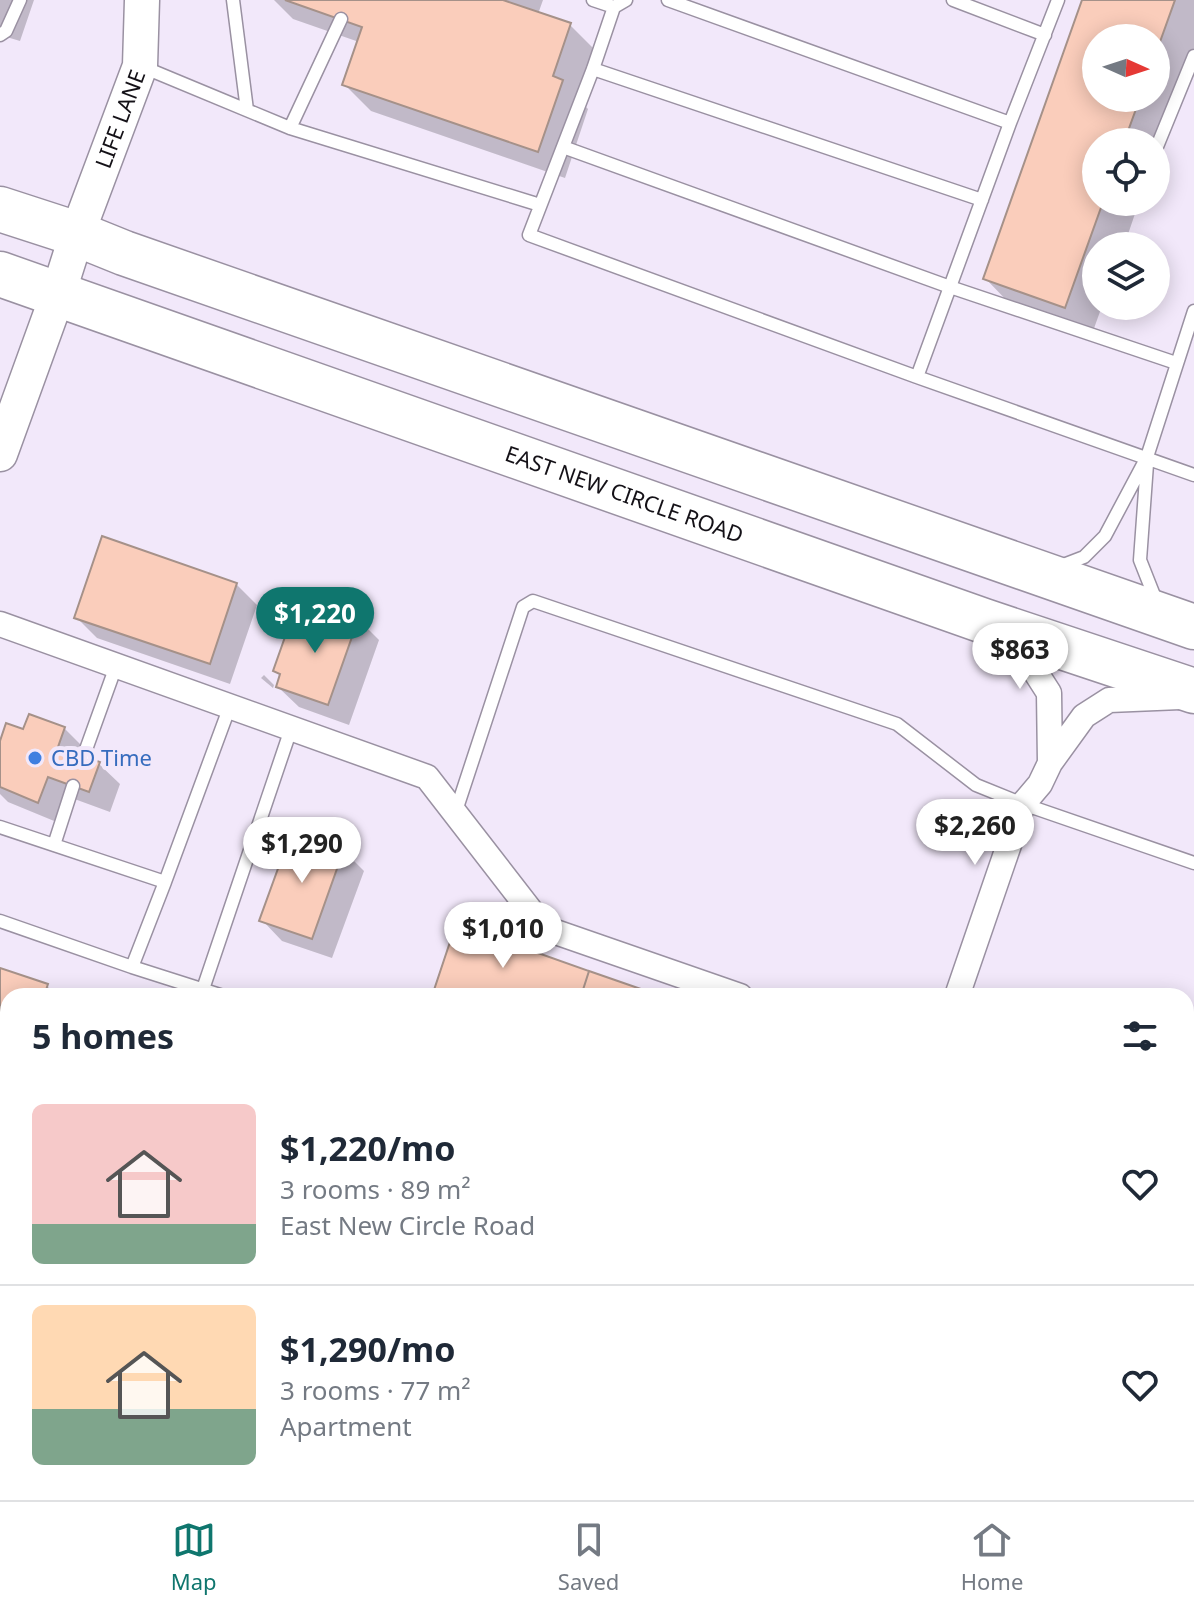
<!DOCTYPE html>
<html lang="en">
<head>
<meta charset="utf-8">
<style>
	:root { --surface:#fff; --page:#f2f2f3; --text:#1f2937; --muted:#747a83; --line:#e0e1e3; --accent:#0f766e }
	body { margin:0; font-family:"Noto Sans",sans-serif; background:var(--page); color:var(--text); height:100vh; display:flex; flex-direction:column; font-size:30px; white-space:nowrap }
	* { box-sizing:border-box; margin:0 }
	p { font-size:26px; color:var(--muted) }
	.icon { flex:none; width:44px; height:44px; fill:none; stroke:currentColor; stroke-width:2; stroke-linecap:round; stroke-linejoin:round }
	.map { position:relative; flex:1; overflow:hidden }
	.sheet { position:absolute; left:0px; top:988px; width:1194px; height:512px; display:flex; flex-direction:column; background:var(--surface); border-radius:24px 24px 0 0; box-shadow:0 4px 20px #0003 }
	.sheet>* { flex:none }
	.needle { width:52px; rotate:93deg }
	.fabs { position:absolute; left:1082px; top:24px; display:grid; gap:16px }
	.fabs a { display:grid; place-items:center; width:88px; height:88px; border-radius:50%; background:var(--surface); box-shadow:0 4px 20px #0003; font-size:40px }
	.price { position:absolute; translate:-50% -68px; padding:0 18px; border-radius:28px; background:#fff; color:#222; font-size:26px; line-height:52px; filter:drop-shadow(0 2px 4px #0008) }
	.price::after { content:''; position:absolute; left:50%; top:48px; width:24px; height:18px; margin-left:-12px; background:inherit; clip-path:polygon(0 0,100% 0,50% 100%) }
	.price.active { background:var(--accent); color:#fff }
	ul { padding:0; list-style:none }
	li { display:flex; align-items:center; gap:24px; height:200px; padding:0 32px }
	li+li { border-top:2px solid var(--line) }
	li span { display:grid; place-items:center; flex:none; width:224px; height:160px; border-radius:12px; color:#555 }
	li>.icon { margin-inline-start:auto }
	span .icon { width:96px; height:96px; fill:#fffc; stroke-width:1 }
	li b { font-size:34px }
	h2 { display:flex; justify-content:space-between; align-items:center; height:96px; padding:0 32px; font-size:34px }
	.menu { display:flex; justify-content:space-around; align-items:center; height:112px; border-top:2px solid var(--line); background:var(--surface); font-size:22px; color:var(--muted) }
	.menu a { display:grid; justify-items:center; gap:4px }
	.menu .active { color:var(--accent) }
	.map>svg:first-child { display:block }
</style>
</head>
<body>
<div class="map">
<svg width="1194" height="1500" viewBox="0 0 1194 1500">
	<rect width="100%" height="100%" fill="#f2e8fa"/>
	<!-- shadow -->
	<path fill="#0003" fill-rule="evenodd" d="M0 0H34L20 41 0 35Z
		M274 0H543L538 14 570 25 597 52 580 101 588 109 565 178 371 111 344 84 359 42 293 19Z
		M1084 0H1194V48L1156 155V142H1096V202H1139L1124 246H1096V306H1102L1092 334 1012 306 985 278ZM1096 38H1156V98H1096Z
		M236 584 257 605 230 684 97 638 76 617Z
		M358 619 379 640 349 725 299 707 278 687 282 677 275 671 344 622Z
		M264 675 274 685 273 688 261 678Z
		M64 728 85 749 82 757 99 764 120 784 110 812 69 797 59 823 8 802 0 794V747L25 732Z
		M343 850 364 871 332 958 282 941 262 920Z
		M0 970 47 986 57 996H8V1108L0 1105Z
		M1194 1195V1435L1186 1457V1200Z
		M0 1338 8 1341V1477L6 1480 0 1478Z
		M39 1492H332L329 1500H62Z
		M1027 1492H1091L1088 1500H1050Z"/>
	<!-- building -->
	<path fill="#facdbb" stroke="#a59189" stroke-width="2" d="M285 0H503L571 23 553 76 563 80 538 152 342 85 362 27Z
		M1082 0H1175L1156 53V38H1096V98H1140L1124 142H1096V202H1103L1065 308 983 279Z
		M102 536 237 583 210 664 74 618Z
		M309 608 343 620 345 612 359 617 328 705 276 687 280 674 273 671 291 620 303 624Z
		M29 714 65 727 58 747 100 762 89 792 48 777 38 803 0 787V741L6 723 23 729Z
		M292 830 344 849 312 939 259 921Z
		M456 924 589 971 581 996H432Z
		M0 968 48 984 44 996H8V1096L0 1093Z
		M589 971 661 996H581Z
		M1194 1193V1335L1186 1332V1197Z
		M1186 1332 1194 1335V1359L1186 1381Z
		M0 1336 8 1339V1465L0 1462Z
		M85 1492H296L294 1500H108Z
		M354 1492H459L482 1500H351Z"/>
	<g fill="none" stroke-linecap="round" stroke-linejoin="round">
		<!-- lane casing -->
		<g stroke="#9a91a2" stroke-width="15">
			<path id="lane" d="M233 0 247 110
				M593 0 614 7
				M626 0 614 7 593 69 529 235 917 377 1194 475
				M668 0 1010 123
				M953 0 1045 35
				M0 35 6 31 20 0
				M143 67 290 128 540 205
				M593 69 982 200
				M290 128 341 19
				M563 147 950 287 1176 363
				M1156 149 1194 56
				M917 377 1010 123 1058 0
				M1147 464 1140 560 1157 603
				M1058 567 1084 557 1105 536 1147 457 1194 311
				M84 755 116 666
				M455 814 523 607 533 601 897 724 976 785 1023 804 1194 863
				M0 827 165 882 230 706
				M54 845 73 786
				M0 921 132 967 223 996
				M132 967 165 882
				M203 989 291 729
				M0 1149 8 1151
				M0 1319 8 1322
				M0 1492 24 1500
				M550 1492 572 1500
				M815 1492 838 1500
				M313 1500 315 1492
				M639 1500 642 1492"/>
		</g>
		<!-- street casing -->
		<g stroke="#9a91a2" stroke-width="27">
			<path id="street" d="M0 624 427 777 544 928 740 996
				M998 634 1033 668 1049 693 1050 763
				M957 996 1023 804 1040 784 1050 763 1084 716 1109 700 1180 697
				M1186 1149 1194 1152"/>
		</g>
		<!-- secondary casing -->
		<g stroke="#9a91a2" stroke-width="37">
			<g id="secondary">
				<path id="s1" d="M0 454 58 294 77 234 140 66 142 0"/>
			</g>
		</g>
		<!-- highway casing -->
		<g stroke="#9a91a2" stroke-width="47">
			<g id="highway">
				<path d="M0 209 77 234 124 253 1194 627"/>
				<path id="s2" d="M0 274 984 621 1194 691"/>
			</g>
		</g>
		<!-- lane -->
		<use href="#lane" stroke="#fff" stroke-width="12"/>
		<!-- street -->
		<use href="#street" stroke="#fff" stroke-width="24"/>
		<!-- secondary -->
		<use href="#secondary" stroke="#fff" stroke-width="34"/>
		<!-- highway -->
		<use href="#highway" stroke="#fff" stroke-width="44"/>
	</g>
	<!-- markers -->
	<circle fill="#3f7fe0" stroke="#f2e8fa" stroke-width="3" cx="35" cy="758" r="8"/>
	<g text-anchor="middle" stroke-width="8" stroke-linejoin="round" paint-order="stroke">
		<!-- street labels -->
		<g font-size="22" fill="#141117" stroke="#f2e8fa">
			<text dy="8" stroke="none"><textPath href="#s1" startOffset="356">LIFE LANE</textPath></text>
			<text dy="8" stroke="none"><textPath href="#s2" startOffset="662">EAST NEW CIRCLE ROAD</textPath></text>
		</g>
		<!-- shop labels -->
		<g font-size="22" fill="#366cbe" stroke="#f2e8fa" text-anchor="start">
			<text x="51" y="766">CBD Time</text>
		</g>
	</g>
</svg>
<div class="fabs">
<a><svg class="needle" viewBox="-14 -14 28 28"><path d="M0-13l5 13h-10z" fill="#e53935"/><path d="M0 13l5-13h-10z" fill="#747a83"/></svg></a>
<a><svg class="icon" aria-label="locate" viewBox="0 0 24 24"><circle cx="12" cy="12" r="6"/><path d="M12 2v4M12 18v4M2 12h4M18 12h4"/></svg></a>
<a><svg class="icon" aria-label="layers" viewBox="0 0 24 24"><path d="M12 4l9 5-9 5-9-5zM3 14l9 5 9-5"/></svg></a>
</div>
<b class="price active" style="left:315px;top:655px">$1,220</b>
<b class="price" style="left:1020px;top:691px">$863</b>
<b class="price" style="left:975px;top:867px">$2,260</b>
<b class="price" style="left:302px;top:885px">$1,290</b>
<b class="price" style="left:503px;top:970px">$1,010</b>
<section class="sheet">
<h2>5 homes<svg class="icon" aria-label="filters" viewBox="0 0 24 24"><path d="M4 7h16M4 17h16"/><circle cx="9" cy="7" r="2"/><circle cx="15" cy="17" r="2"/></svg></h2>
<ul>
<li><span style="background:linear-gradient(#f6c9c9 75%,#7fa58c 0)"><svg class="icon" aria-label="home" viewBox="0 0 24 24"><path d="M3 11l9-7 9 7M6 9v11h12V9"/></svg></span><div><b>$1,220/mo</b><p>3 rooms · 89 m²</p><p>East New Circle Road</p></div><svg class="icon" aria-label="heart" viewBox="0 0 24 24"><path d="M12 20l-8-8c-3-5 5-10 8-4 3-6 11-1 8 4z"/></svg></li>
<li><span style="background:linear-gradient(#ffd9b3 65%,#7fa58c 0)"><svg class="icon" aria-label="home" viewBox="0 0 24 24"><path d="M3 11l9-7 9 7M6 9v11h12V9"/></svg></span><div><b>$1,290/mo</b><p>3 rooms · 77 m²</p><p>Apartment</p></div><svg class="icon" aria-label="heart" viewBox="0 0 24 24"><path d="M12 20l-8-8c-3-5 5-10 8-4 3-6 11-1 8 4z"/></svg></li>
</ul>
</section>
</div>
<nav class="menu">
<a class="active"><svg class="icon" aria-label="map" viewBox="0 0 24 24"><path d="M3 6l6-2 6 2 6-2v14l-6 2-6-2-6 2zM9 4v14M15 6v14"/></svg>Map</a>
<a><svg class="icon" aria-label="saved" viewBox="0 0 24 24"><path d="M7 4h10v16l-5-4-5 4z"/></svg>Saved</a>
<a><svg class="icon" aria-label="home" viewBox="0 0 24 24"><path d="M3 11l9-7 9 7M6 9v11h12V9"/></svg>Home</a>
</nav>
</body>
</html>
